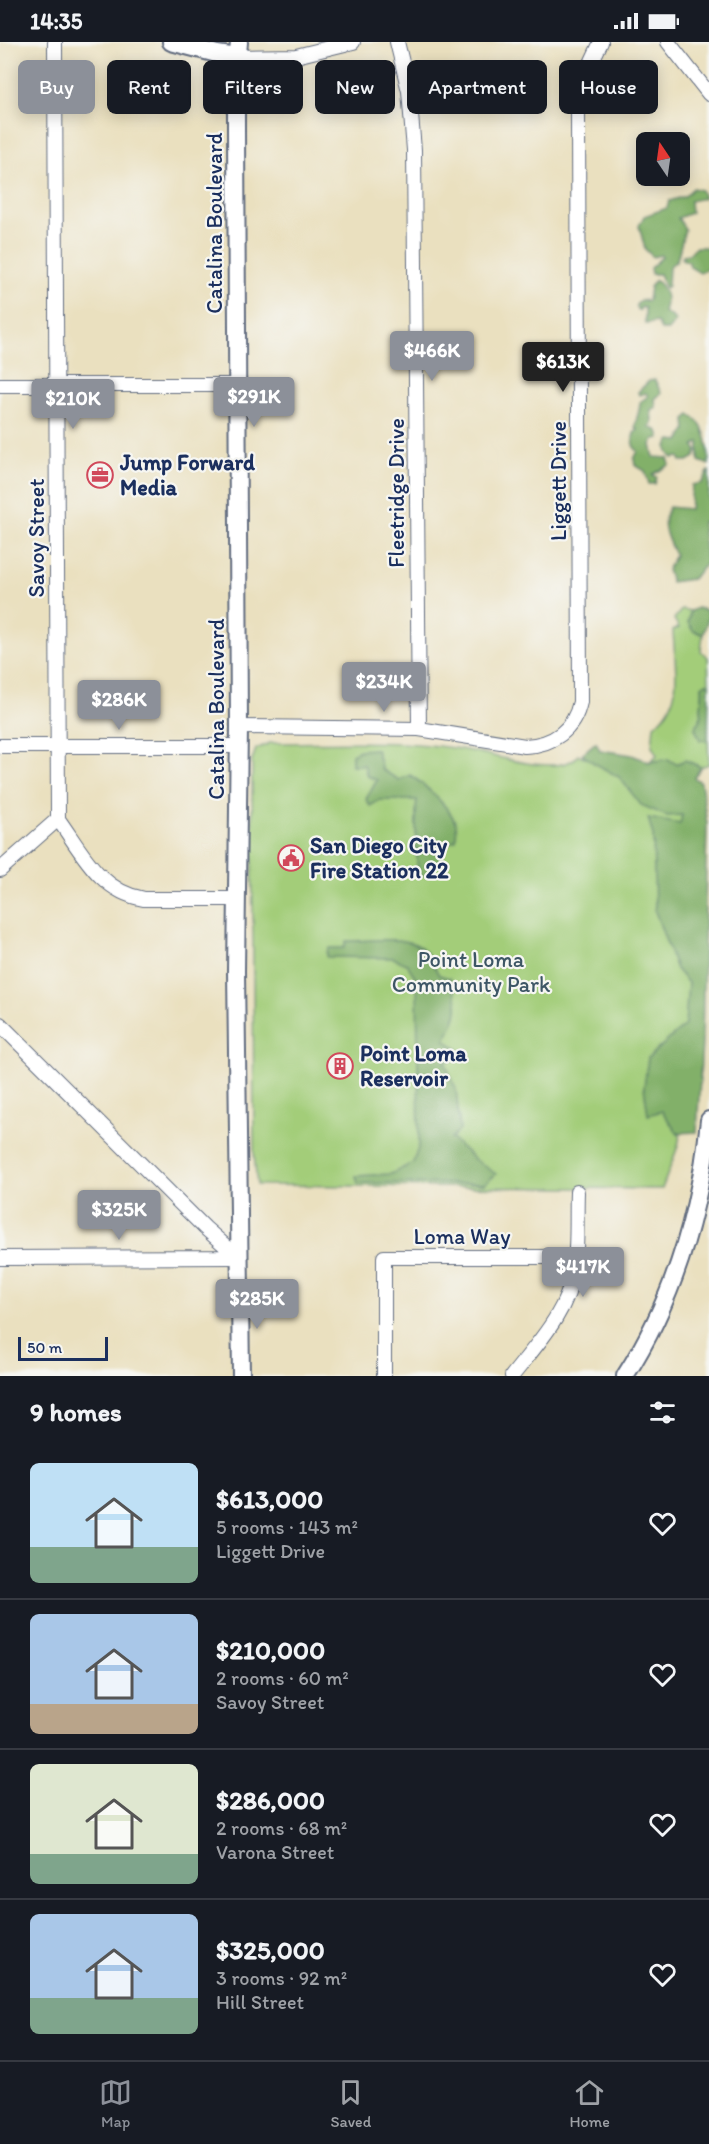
<!DOCTYPE html>
<html lang="en">
<head>
<meta charset="utf-8">
<style>
	:root { --surface:#171b24; --page:#20242c; --text:#f1f3f6; --muted:#9ea1a6; --line:#363941; --accent:#8c9099 }
	body { margin:0; font-family:Itim,sans-serif; background:var(--page); color:var(--text); height:100vh; display:flex; flex-direction:column; font-size:22px; white-space:nowrap }
	* { box-sizing:border-box; margin:0 }
	p { font-size:20px; color:var(--muted) }
	.icon { flex:none; width:33px; height:33px; fill:none; stroke:currentColor; stroke-width:2; stroke-linecap:round; stroke-linejoin:round }
	.map { position:relative; height:1334px; overflow:hidden }
	.side { display:flex; flex-direction:column; background:var(--surface); flex:1 }
	.side>* { flex:none }
	.hud { position:absolute; left:18px; top:18px; width:674px; height:54px; display:flex; gap:12px }
	.needle { width:39px; rotate:347deg }
	.buttons { position:absolute; left:636px; top:90px; display:grid; gap:12px }
	.buttons a { display:grid; place-items:center; width:54px; height:54px; border-radius:9px; background:var(--surface); box-shadow:0 3px 15px #0003; font-size:30px }
	.scale { position:absolute; left:18px; bottom:15px; width:90px; box-sizing:border-box; padding-left:6px; border:3px solid #1b2f5e; border-top:0; font-size:16px; line-height:21px; white-space:nowrap; color:#1b2f5e; -webkit-text-stroke:4px #f6f6f2; paint-order:stroke }
	.price { position:absolute; translate:-50% -51px; padding:0 14px; border-radius:6px; background:var(--accent); color:#fff; font-size:20px; line-height:39px; filter:drop-shadow(0 2px 3px #0008) }
	.price::after { content:''; position:absolute; left:50%; top:36px; width:18px; height:14px; margin-left:-9px; background:inherit; clip-path:polygon(0 0,100% 0,50% 100%) }
	.price.current { background:#222; color:#fff }
	ul { padding:0; list-style:none }
	li { display:flex; align-items:center; gap:18px; height:150px; padding:0 30px }
	li+li { border-top:2px solid var(--line) }
	li span { display:grid; place-items:center; flex:none; width:168px; height:120px; border-radius:9px; color:#555 }
	li>.icon { margin-inline-start:auto }
	span .icon { width:72px; height:72px; fill:#fffc; stroke-width:1 }
	li b { font-size:26px }
	h2 { display:flex; justify-content:space-between; align-items:center; height:72px; padding:0 30px; font-size:26px }
	.chip { padding:0 21px; border-radius:9px; background:var(--surface); box-shadow:0 3px 15px #0003; font-size:21px; line-height:54px }
	.chip.current { background:var(--accent); color:#fff }
	.status { display:flex; justify-content:space-between; align-items:center; height:42px; padding:0 30px; background:var(--surface); direction:ltr }
	.status svg { height:16px; fill:currentColor }
	.tab-bar { display:flex; justify-content:space-around; align-items:center; height:84px; border-top:2px solid var(--line); background:var(--surface); font-size:16px; color:var(--muted) }
	.tab-bar a { display:grid; justify-items:center; gap:3px }
	.tab-bar .current { color:var(--accent) }
	.map>svg:first-child { display:block }
</style>
</head>
<body>
<div class="status"><b>14:35</b><svg viewBox="0 0 49 12"><path d="M0 12V9h3v3zM5 12V6h3v6zM10 12V3h3v9zM15 12V0h3v12zM26 1h20v11H26zM47 4h2v5h-2z"/></svg></div>
<div class="map">
<svg width="709" height="1334" viewBox="0 0 709 1334">
	<rect width="100%" height="100%" fill="#f6f6f2"/>
	<filter id="ink" filterUnits="userSpaceOnUse"><feTurbulence type="fractalNoise" baseFrequency=".0167" numOctaves="2"/><feDisplacementMap in="SourceGraphic" scale="12" xChannelSelector="R" yChannelSelector="G"/><feConvolveMatrix kernelMatrix="1 2 1 2 8 2 1 2 1" color-interpolation-filters="sRGB"/></filter>
	<filter id="wash" filterUnits="userSpaceOnUse"><feTurbulence type="fractalNoise" baseFrequency=".008" numOctaves="4" result="noise"/><feDisplacementMap in="SourceGraphic" scale="24" xChannelSelector="R" yChannelSelector="G"/><feGaussianBlur stdDeviation="1.35" result="paint"/><feColorMatrix in="noise" values="0 0 0 0 0 0 0 0 0 0 0 0 0 0 0 0 0 1.4 0 .05"/><feComposite in="paint" operator="in"/></filter>
	<g filter="url(#wash)">
		<rect width="100%" height="100%" fill="#eae0bf"/>
		<!-- green -->
		<path fill="#a3cd79" stroke="#5f7e6c" stroke-width="1.5" d="M682 567 690 569 688 580 693 589 703 592 701 609 708 615 709 642 706 641 702 644C704 655 699 663 702 673L695 686 700 697 708 699 709 722 701 725 685 718 676 722 649 720 657 713 652 704 654 683C686 661 674 621 673 588L679 586 674 577Z
			M270 701C338 701 409 696 476 710 499 715 563 735 578 713L702 748 695 1011 678 1104 662 1147 257 1143 254 1112 252 718 256 707Z"/>
		<!-- forest -->
		<path fill="#82b069" stroke="#4e7064" stroke-width="1.5" d="M693 146 701 148 704 156 690 159 691 171 678 176 685 187 677 218 669 225 668 244 665 246 659 232H651L650 226 662 215 661 213 653 215 645 207 639 184 644 174 667 166 669 159 685 154Z
			M696 205H704L709 207V226L700 231 690 225 689 220 682 217 683 213 689 212Z
			M655 238C666 246 668 258 664 270L672 275 676 279 668 288H661L657 280 645 282V266L641 265 640 268H637L636 263 641 258 648 259 650 245Z
			M655 338 661 351 655 357 656 366 651 367 652 381 649 385 658 389 660 396 654 397 651 403 654 415 668 416 670 423 652 433 657 435 655 442H649L645 429 635 423 634 417 638 409C631 404 632 399 634 391L638 388 635 385C636 376 640 369 640 360L648 354 646 351 639 353 638 350 649 339Z
			M690 373C707 382 709 406 709 423L699 419V400L694 404 697 409 695 415 688 419H681L679 415 673 416C666 410 665 404 671 398L679 399 686 388 685 377Z
			M709 428V479L702 480 707 521 692 537 671 540 667 528 675 513C667 496 659 482 669 465L690 467 692 443 702 441Z
			M697 566 706 568 709 574 703 592 693 589 688 580 690 569Z
			M706 641 709 642 708 699 700 698 695 686 702 673C699 663 704 655 702 644Z
			M596 700 600 708 632 713 649 720 668 717 676 722 685 718 701 725 694 736 701 740 707 782 702 1001 697 1090 677 1091 662 1069 648 1073 644 1045 648 1016 685 983 688 941 676 927 655 869 653 793 648 776 680 782 682 773 667 774 641 763 619 735 594 721 582 712Z
			M376 707 382 728 399 738 410 733C424 742 452 767 456 783 457 787 456 793 456 798L442 803V818L428 825 430 834 419 833C416 826 415 768 417 758H380L370 764 366 757 377 738 367 734 364 723H352V712L360 708Z
			M346 899C365 899 401 894 417 903 428 908 433 923 439 933L450 936C461 968 460 968 445 998L458 1007 455 1017 445 1020 456 1047 460 1088 451 1096 474 1117 496 1132 485 1142 358 1141 356 1134 391 1132 413 1121 419 1103 417 938 407 922 393 916 327 915V910L329 906H344Z"/>
	</g>
	<g filter="url(#ink)">
		<g fill="none" stroke-linecap="round" stroke-linejoin="round">
			<!-- minor casing -->
			<g stroke="#636d80" stroke-width="16">
				<path id="minor" d="M55 0 58 777C82 810 100 850 144 857H237
					M397 0 409 49 414 108 419 687
					M668 0 709 52
					M237 15 296 14 353 0
					M0 343H237
					M239 685 419 687 525 704C553 703 574 688 580 660L578 67 584 36 601 0
					M0 704H239
					M0 828 58 777
					M0 982 205 1186 238 1215
					M0 1216 238 1215
					M384 1334V1215H575
					M512 1334C537 1302 568 1270 574 1228 578 1203 576 1175 577 1150"/>
			</g>
			<!-- major casing -->
			<g stroke="#636d80" stroke-width="20">
				<path id="major" d="M171 0 217 12 237 15
					M239 0 236 37V87L239 685 236 929 241 1334
					M625 1334C675 1256 700 1170 709 1078"/>
			</g>
			<!-- minor -->
			<use href="#minor" stroke="#fff" stroke-width="14"/>
			<!-- major -->
			<use href="#major" stroke="#fff" stroke-width="16"/>
		</g>
	</g>
	<!-- icons -->
	<defs>
		<g id="office-ring" transform="scale(1.35)"><circle r="9.5" fill="#f6f6f2" stroke="#d1495b" stroke-width="1.5"/><path d="M-6-3h4V-5.5h4V-3h4V5H-6ZM-1-4.5V-3h2v-1.5ZM-6 0V1H6V0Z" fill="#d1495b"/></g>
		<g id="civic-ring" transform="scale(1.35)"><circle r="9.5" fill="#f6f6f2" stroke="#d1495b" stroke-width="1.5"/><path d="M-.6-6.5H3V-4.5H.6V-3L4-1V1h2V6H-6V1h2V-1L-.6-3ZM-1.2 2.5V6h2.4V2.5Z" fill="#d1495b"/></g>
		<g id="building-ring" transform="scale(1.35)"><circle r="9.5" fill="#f6f6f2" stroke="#d1495b" stroke-width="1.5"/><path d="M-4-6H4V6H1V3H-1V6H-4ZM-2.5-4.3h1.7v1.8h-1.7ZM.8-4.3h1.7v1.8H.8ZM-2.5-1h1.7V.8h-1.7ZM.8-1h1.7V.8H.8Z" fill="#d1495b"/></g>
	</defs>
	<g fill-rule="evenodd">
		<use href="#office-ring" x="100" y="433"/>
		<use href="#civic-ring" x="291" y="816"/>
		<use href="#building-ring" x="340" y="1024"/>
	</g>
	<g text-anchor="middle" stroke-width="4.5" stroke-linejoin="round" paint-order="stroke">
		<!-- street labels -->
		<g font-size="22" fill="#1b2f5e" stroke="#f6f6f2">
			<text transform="translate(214 181) rotate(-90)" y="8">Catalina Boulevard</text>
			<text transform="translate(558 439) rotate(-90)" y="8">Liggett Drive</text>
			<text transform="translate(396 451) rotate(-90)" y="8">Fleetridge Drive</text>
			<text transform="translate(36 496) rotate(-90)" y="8">Savoy Street</text>
			<text transform="translate(216 667) rotate(-90)" y="8">Catalina Boulevard</text>
			<text x="462" y="1202">Loma Way</text>
		</g>
		<!-- poi labels -->
		<g font-size="22" font-weight="bold" fill="#1b2f5e" stroke="#f6f6f2" text-anchor="start">
			<text x="120" y="428">Jump Forward<tspan x="120" dy="25">Media</tspan></text>
			<text x="310" y="811">San Diego City<tspan x="310" dy="25">Fire Station 22</tspan></text>
			<text x="360" y="1019">Point Loma<tspan x="360" dy="25">Reservoir</tspan></text>
		</g>
		<!-- park labels -->
		<g font-size="22" fill="#3d5665" stroke="#f6f6f2">
			<text x="471" y="925">Point Loma<tspan x="471" dy="25">Community Park</tspan></text>
		</g>
	</g>
</svg>
<div class="buttons">
<a><svg class="needle" viewBox="-14 -14 28 28"><path d="M0-13l5 13h-10z" fill="#e53935"/><path d="M0 13l5-13h-10z" fill="#9ea1a6"/></svg></a>
</div>
<div class="scale">50 m</div>
<b class="price" style="left:432px;top:340px">$466K</b>
<b class="price current" style="left:563px;top:351px">$613K</b>
<b class="price" style="left:254px;top:386px">$291K</b>
<b class="price" style="left:73px;top:388px">$210K</b>
<b class="price" style="left:384px;top:671px">$234K</b>
<b class="price" style="left:119px;top:689px">$286K</b>
<b class="price" style="left:119px;top:1199px">$325K</b>
<b class="price" style="left:583px;top:1256px">$417K</b>
<b class="price" style="left:257px;top:1288px">$285K</b>
<div class="hud">
<a class="chip current">Buy</a>
<a class="chip">Rent</a>
<a class="chip">Filters</a>
<a class="chip">New</a>
<a class="chip">Apartment</a>
<a class="chip">House</a>
</div>
</div>
<section class="side">
<h2>9 homes<svg class="icon" aria-label="filters" viewBox="0 0 24 24"><path d="M4 7h16M4 17h16"/><circle cx="9" cy="7" r="2"/><circle cx="15" cy="17" r="2"/></svg></h2>
<ul>
<li><span style="background:linear-gradient(#bfe0f5 70%,#7fa58c 0)"><svg class="icon" aria-label="home" viewBox="0 0 24 24"><path d="M3 11l9-7 9 7M6 9v11h12V9"/></svg></span><div><b>$613,000</b><p>5 rooms · 143 m²</p><p>Liggett Drive</p></div><svg class="icon" aria-label="heart" viewBox="0 0 24 24"><path d="M12 20l-8-8c-3-5 5-10 8-4 3-6 11-1 8 4z"/></svg></li>
<li><span style="background:linear-gradient(#a9c7e8 75%,#b9a48a 0)"><svg class="icon" aria-label="home" viewBox="0 0 24 24"><path d="M3 11l9-7 9 7M6 9v11h12V9"/></svg></span><div><b>$210,000</b><p>2 rooms · 60 m²</p><p>Savoy Street</p></div><svg class="icon" aria-label="heart" viewBox="0 0 24 24"><path d="M12 20l-8-8c-3-5 5-10 8-4 3-6 11-1 8 4z"/></svg></li>
<li><span style="background:linear-gradient(#dfe7d0 75%,#7fa58c 0)"><svg class="icon" aria-label="home" viewBox="0 0 24 24"><path d="M3 11l9-7 9 7M6 9v11h12V9"/></svg></span><div><b>$286,000</b><p>2 rooms · 68 m²</p><p>Varona Street</p></div><svg class="icon" aria-label="heart" viewBox="0 0 24 24"><path d="M12 20l-8-8c-3-5 5-10 8-4 3-6 11-1 8 4z"/></svg></li>
<li><span style="background:linear-gradient(#a9c7e8 70%,#7fa58c 0)"><svg class="icon" aria-label="home" viewBox="0 0 24 24"><path d="M3 11l9-7 9 7M6 9v11h12V9"/></svg></span><div><b>$325,000</b><p>3 rooms · 92 m²</p><p>Hill Street</p></div><svg class="icon" aria-label="heart" viewBox="0 0 24 24"><path d="M12 20l-8-8c-3-5 5-10 8-4 3-6 11-1 8 4z"/></svg></li>
</ul>
</section>
<nav class="tab-bar">
<a class="current"><svg class="icon" aria-label="map" viewBox="0 0 24 24"><path d="M3 6l6-2 6 2 6-2v14l-6 2-6-2-6 2zM9 4v14M15 6v14"/></svg>Map</a>
<a><svg class="icon" aria-label="saved" viewBox="0 0 24 24"><path d="M7 4h10v16l-5-4-5 4z"/></svg>Saved</a>
<a><svg class="icon" aria-label="home" viewBox="0 0 24 24"><path d="M3 11l9-7 9 7M6 9v11h12V9"/></svg>Home</a>
</nav>
</body>
</html>
